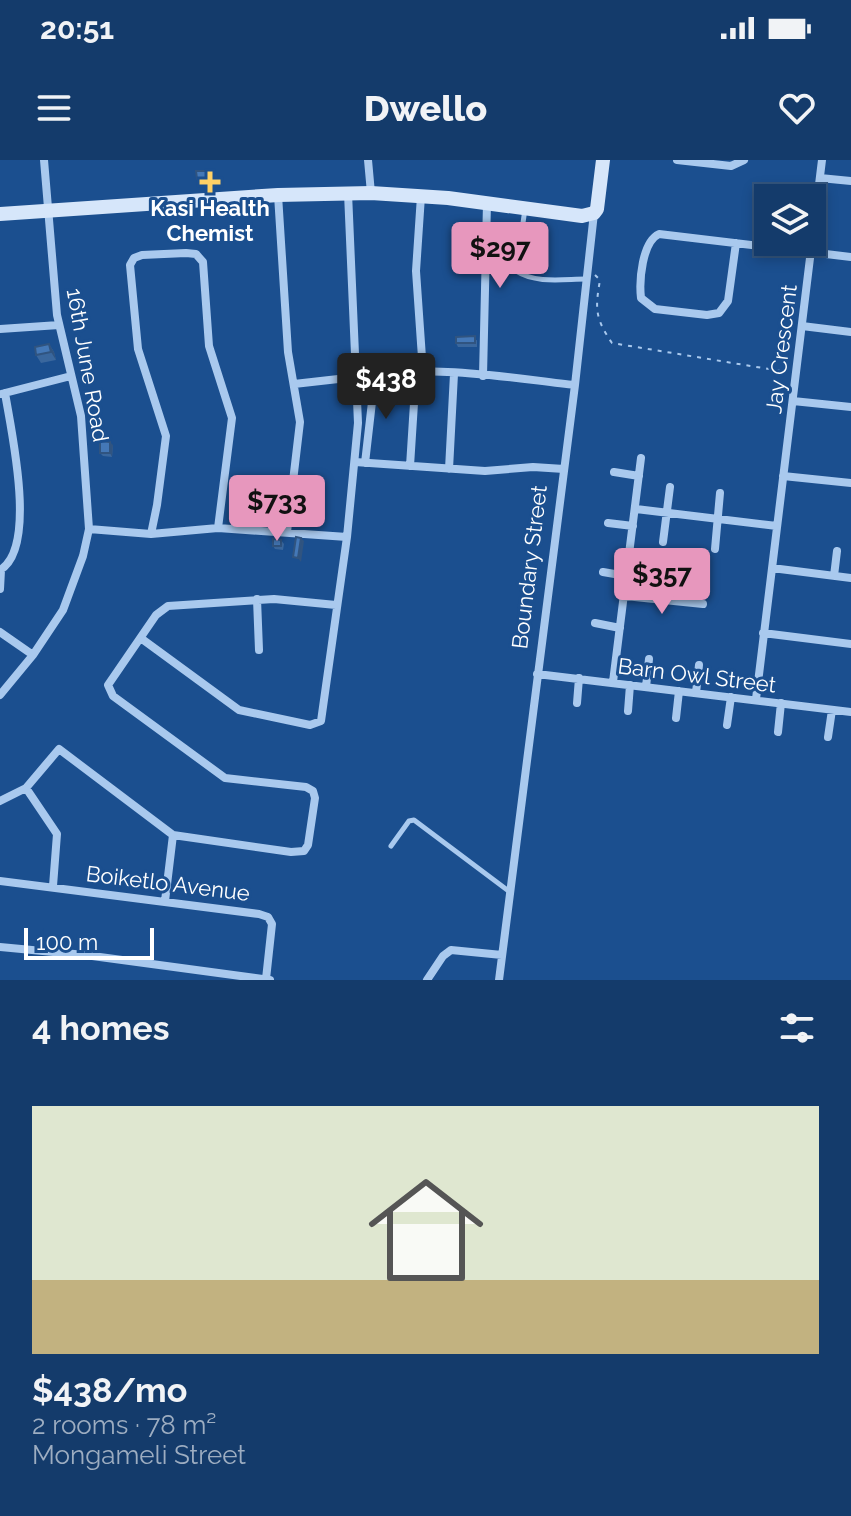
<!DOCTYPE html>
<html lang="en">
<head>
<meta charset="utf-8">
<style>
	:root { --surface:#143b6b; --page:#1d4271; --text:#f1f3f6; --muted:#9dadc1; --line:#33557e; --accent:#e797bd }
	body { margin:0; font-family:Raleway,sans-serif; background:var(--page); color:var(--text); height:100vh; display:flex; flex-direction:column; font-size:30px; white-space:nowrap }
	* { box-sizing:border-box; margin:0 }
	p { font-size:26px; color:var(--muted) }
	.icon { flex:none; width:44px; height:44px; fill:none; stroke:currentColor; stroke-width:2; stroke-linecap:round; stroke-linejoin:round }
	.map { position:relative; height:820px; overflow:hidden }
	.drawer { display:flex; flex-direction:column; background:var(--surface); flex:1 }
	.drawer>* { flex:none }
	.buttons { position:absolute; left:754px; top:24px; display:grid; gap:16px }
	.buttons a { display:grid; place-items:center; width:72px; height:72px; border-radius:0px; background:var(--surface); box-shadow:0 4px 12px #0003,0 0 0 2px var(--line); font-size:40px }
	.scale { position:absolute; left:24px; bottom:20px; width:130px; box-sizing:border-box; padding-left:8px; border:4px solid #fff; border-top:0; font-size:22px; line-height:28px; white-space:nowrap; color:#fff; -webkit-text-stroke:6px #1b4f8f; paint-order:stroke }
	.price { position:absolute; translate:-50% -68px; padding:0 18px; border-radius:8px; background:var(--accent); color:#111; font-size:26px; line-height:52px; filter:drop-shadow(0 2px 4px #0008) }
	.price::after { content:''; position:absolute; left:50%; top:48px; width:24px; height:18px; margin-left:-12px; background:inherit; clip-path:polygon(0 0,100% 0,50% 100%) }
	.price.on { background:#222; color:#fff }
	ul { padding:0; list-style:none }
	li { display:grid; align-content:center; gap:16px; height:424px; padding:0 32px }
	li+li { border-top:2px solid var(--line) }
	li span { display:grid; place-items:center; height:248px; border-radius:0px; color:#555 }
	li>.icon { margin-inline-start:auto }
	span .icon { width:144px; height:144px; fill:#fffc; stroke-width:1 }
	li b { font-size:34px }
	h2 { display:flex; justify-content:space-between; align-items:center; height:96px; padding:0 32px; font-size:34px }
	.status { display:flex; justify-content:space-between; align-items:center; height:56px; padding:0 40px; background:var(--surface); direction:ltr }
	.status svg { height:22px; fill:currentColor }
	header { display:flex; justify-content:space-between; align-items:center; height:104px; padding:0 32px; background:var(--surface); font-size:36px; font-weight:800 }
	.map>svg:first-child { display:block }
</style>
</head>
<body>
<div class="status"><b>20:51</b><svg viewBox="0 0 49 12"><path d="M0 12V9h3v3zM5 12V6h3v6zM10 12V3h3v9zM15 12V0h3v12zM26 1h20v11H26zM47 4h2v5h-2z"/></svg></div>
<header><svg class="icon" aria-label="menu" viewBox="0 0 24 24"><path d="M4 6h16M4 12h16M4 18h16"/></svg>Dwello<svg class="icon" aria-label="heart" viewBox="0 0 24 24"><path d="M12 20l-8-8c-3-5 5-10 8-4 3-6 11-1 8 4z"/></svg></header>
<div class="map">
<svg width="851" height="820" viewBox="0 0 851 820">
	<rect width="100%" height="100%" fill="#1b4f8f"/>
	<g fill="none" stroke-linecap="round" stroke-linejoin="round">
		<!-- path -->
		<path stroke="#a9c9ee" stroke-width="2" stroke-dasharray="4 6" stroke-linecap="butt" d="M595 115 600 120C595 149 595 158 612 183L787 212"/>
		<!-- lane -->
		<path stroke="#a9c9ee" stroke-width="5" d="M525 49 516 111C536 124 564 119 586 119
			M391 686 409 661 414 660 510 732"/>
		<!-- street -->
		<path stroke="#a9c9ee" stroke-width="8" d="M368 0 371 33
			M677 0 731 6 744 0
			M820 18 851 21
			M278 35 288 192 300 262 287 372
			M421 36 416 111 423 212
			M736 83 728 141 719 153 707 155 655 149 641 138C639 121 642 82 659 74L851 97
			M802 166 851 172
			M0 169 59 165
			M483 216 487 43
			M294 224 356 217
			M356 225C409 198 515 219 575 225
			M1 234 71 216
			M793 241 851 247
			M355 302 485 311 533 307 564 309
			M365 303 375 216
			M410 306 416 212
			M449 309 454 214
			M614 312 639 316
			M783 316 851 323
			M636 349 777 366
			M608 363 633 366
			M89 369 151 374 218 368 347 377
			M151 374 157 345 166 276 138 189 130 105 134 98 142 95 186 93 196 94 203 102 209 186 232 258 218 368
			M663 382 670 327
			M715 389 720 333
			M772 408 851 418
			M0 410C38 388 11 270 5 233
			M603 412 626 416
			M834 416 837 391
			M0 429 1 410
			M625 436 703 444
			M257 439 259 490
			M595 463 620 468
			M0 472 33 495
			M763 473 851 484
			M142 479 239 550 310 565 321 561 347 377 358 263 348 33
			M537 514 851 552
			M613 522 641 298
			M646 527 649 499
			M696 533 699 505
			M0 535 33 495 63 450 83 396 89 369 81 256 57 155 44 0
			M756 539 822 0
			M577 543 579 518
			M628 551 630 525
			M676 558 679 531
			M727 565 731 537
			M778 572 781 543
			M828 577 832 550
			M26 628 57 674 53 726
			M0 641 26 628 59 589 173 675 291 692 304 691 308 685 315 638 313 631 306 627 225 618 113 536 108 525 156 455 168 446 274 439 336 445
			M0 721 259 754 268 757 272 764 266 819
			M165 741 173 675
			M0 787 85 795 270 820
			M427 820 443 796 451 790 502 795
			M499 820 575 225 594 53"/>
		<!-- secondary -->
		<path stroke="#d6e6fa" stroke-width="14" d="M0 54 278 35 371 33 448 38 582 56 594 53 597 49 603 0"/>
	</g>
	<!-- wall -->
	<path fill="#3a679d" d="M218 18V26H202L197 19Z
		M469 102V108L457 109 455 105Z
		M477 180V187H458L456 183Z
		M49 184 54 192 56 200 41 203 36 195Z
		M113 285 112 297 103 296 100 293Z
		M281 380 284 384 283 390 275 389 273 386Z"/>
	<!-- shaded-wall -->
	<path fill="#305480" d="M213 11 218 18V26L213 19Z
		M49 184 54 192 56 200 51 192Z
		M110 282 113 285 112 297 110 293Z
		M301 378 304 381 301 402 298 398Z"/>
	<!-- building -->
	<path fill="#4478b7" stroke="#305480" stroke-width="2" d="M196 11H213V19H197Z
		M466 98V105H455L454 99Z
		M475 176V183H456V177Z
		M49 184 51 192 36 195 35 187Z
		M100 281 110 282V293H100Z
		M296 377 301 378 298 398 293 397Z
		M273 379 281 380V386H273Z"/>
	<!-- markers -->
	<path fill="#ffd166" stroke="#1b4f8f" stroke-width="3" d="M206 10h8v8h8v8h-8v8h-8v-8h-8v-8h8z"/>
	<g text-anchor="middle" stroke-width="6" stroke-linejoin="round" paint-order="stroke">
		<!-- poi labels -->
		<g font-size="22" font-weight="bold" fill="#fff" stroke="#1b4f8f">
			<text x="210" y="56">Kasi Health<tspan x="210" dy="25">Chemist</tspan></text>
		</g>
		<!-- street labels -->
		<g font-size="22" fill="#fff" stroke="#1b4f8f">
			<text transform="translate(781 189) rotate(-83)" y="8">Jay Crescent</text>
			<text transform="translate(88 205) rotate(80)" y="8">16th June Road</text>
			<text transform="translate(529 407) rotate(-83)" y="8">Boundary Street</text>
			<text transform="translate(697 515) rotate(7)" y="8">Barn Owl Street</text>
			<text transform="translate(168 723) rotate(7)" y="8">Boiketlo Avenue</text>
		</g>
	</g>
</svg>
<div class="buttons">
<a><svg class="icon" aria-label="layers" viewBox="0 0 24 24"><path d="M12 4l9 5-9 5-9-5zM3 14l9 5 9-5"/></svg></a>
</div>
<div class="scale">100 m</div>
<b class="price" style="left:500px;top:130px">$297</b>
<b class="price on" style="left:386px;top:261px">$438</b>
<b class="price" style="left:277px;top:383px">$733</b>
<b class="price" style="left:662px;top:456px">$357</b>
</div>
<section class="drawer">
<h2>4 homes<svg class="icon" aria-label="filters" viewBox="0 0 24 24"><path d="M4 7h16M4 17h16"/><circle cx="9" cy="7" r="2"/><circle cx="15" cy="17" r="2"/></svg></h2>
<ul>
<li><span style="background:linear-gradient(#dfe7d0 70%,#c2b280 0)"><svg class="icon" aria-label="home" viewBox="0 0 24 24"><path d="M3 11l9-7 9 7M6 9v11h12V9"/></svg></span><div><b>$438/mo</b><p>2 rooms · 78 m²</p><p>Mongameli Street</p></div></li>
</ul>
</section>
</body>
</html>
